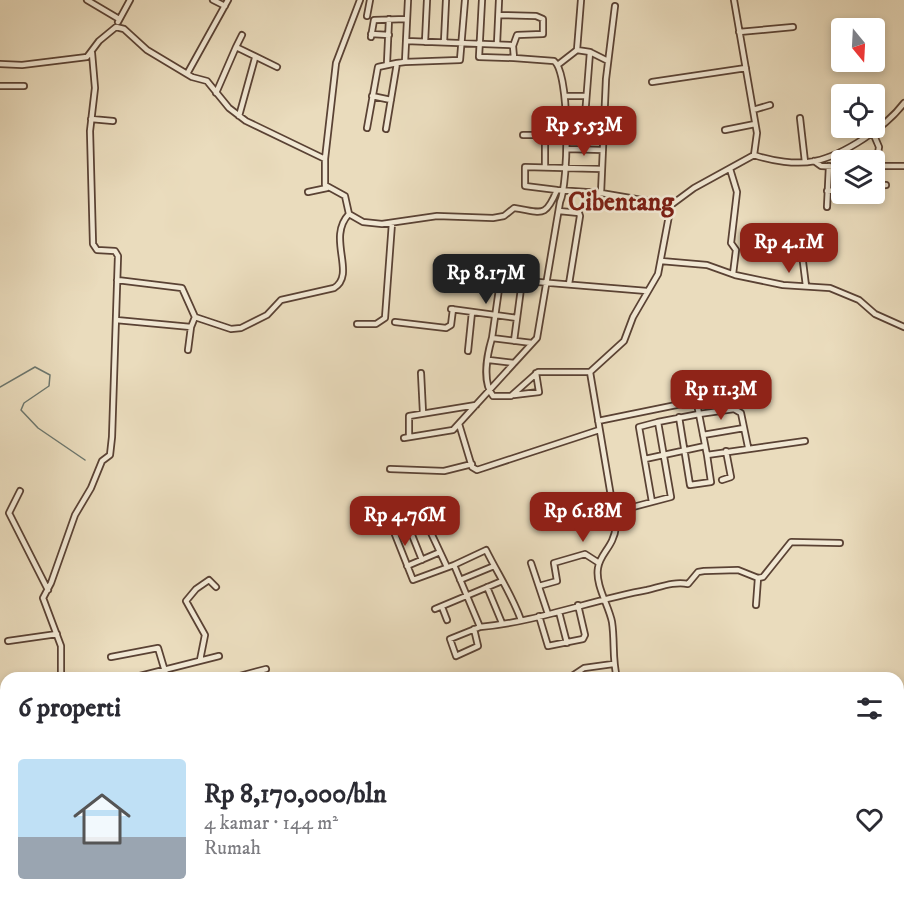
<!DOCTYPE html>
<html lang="id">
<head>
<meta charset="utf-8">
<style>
	:root { --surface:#fff; --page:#f7f7f7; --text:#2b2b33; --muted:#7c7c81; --accent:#8f2418 }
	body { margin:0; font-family:"IM FELL DW Pica",serif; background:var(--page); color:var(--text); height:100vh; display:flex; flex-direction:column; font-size:22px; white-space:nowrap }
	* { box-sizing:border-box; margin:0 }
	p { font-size:20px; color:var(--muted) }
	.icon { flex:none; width:33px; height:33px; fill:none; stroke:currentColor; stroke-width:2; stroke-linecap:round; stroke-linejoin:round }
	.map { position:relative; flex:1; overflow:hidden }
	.panel { position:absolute; left:0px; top:672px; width:904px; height:234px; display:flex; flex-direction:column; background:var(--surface); border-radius:18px 18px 0 0; box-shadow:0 3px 9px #0003 }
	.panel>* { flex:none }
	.needle { width:39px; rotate:162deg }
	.fabs { position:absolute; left:831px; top:18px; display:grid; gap:12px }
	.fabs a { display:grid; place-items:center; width:54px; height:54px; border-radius:6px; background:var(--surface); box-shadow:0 3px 9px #0003; font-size:30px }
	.price { position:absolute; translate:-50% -51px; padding:0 14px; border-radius:12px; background:var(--accent); color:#fff; font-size:20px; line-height:39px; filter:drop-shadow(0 2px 3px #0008) }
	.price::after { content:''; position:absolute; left:50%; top:36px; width:18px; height:14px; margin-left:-9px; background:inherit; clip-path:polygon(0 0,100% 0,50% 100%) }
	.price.active { background:#222; color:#fff }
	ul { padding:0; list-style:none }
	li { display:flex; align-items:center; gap:18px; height:150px; padding:0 18px }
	li span { display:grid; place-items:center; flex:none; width:168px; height:120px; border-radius:6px; color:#555 }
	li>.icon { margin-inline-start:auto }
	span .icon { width:72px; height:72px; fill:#fffc; stroke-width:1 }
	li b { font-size:26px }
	h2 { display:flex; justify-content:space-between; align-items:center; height:72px; padding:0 18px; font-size:26px }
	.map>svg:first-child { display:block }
</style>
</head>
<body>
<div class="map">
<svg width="904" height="906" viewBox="0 0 904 906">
	<rect width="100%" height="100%" fill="#eadcbd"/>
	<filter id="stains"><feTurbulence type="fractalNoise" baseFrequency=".00333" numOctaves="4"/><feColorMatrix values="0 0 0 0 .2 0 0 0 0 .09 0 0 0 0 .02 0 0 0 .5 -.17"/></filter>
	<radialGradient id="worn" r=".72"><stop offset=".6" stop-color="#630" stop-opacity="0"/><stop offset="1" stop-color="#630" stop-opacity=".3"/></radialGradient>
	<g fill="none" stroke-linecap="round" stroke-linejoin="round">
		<!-- stream -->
		<path stroke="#6c766d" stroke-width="1.5" d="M0 387 35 367 50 375 49 386 24 403 21 410 38 428 85 460"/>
		<!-- minor casing -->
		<g stroke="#5a4234" stroke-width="8">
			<path id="minor" d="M87 0 119 19
				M213 0 225 6
				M482 0 479 57 514 58
				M499 15 536 16 543 19V34L517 35 513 46
				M367 16 370 0
				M118 22 130 0
				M739 32 793 27
				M371 34 389 35
				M371 37 374 20 407 19
				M425 42 427 0
				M444 42 446 0
				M497 44 499 0
				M236 47 242 35
				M577 50 590 52 608 61
				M405 62 460 60 465 0
				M387 63 389 19
				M0 64 22 65 87 57 99 41 116 27 124 29 147 50 192 77 207 81 229 108 246 121 325 159V185L345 196 349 214 363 222 382 224 437 216 493 218 504 216 514 208C542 212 545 219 557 190L601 193 671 205
				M559 64 577 50 581 0
				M187 74 228 0
				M652 82 746 68
				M0 86H24
				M216 93 236 47 277 67
				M372 96 391 100
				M565 96H586
				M753 110 770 105
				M239 116 255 58
				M800 118 805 162
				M91 119 113 121
				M367 128 378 67 397 63
				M386 129 397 63 405 62 408 0
				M565 129H584L590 52
				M584 129H603
				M725 130 755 124
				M873 133 879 147 876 166
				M545 134V167
				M523 135H566
				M567 149 603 150
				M754 155C772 161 796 165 815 161 844 155 886 127 904 103
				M325 159 336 63 360 0
				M814 161 821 166 842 167
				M874 166H904
				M730 169 737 192 731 243 736 250 733 274
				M874 186 886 185
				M557 190 525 186V167L602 169
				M827 191 842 190
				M308 192 327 188
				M601 193 606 79 615 6
				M827 207 829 166
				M559 211 579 213 580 216 569 284
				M799 230 806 286
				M661 261 707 265 735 275 783 285 830 288 859 300 875 314 904 327
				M117 280 182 288 195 317 231 329 241 328 267 315 281 300 334 288C357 274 326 238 349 214
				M451 309 517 318
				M116 320 191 327 195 317
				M395 322 446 328 451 325 453 309
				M357 324H376L385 318 392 223
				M492 338C487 355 482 382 493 396H511L538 372H590
				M514 341 522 281
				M532 343 492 338 500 282 503 279 647 291
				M188 350 191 327
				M468 351 472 312
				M489 360 514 363
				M421 373 423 413
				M514 395 539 392 536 373
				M679 417 690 485 711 482 707 455
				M598 421 691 402 697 404 699 414 734 409 741 413 748 447
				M459 424 472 467 477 470 599 430
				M703 435 744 428
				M409 437V416L476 405
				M404 438 453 430 537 338 560 202C569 182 570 73 554 61L514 58 513 46 510 45 406 41
				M645 459 705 446
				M390 469 444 471 472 464
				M722 480 731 477 726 451
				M20 491 9 513 48 590
				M652 502 639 427 658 422
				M614 512 671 497 658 422 699 414 707 455 805 441
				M408 525 422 560
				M531 563 548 614
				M454 565 486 550C499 576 511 593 521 620
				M407 566 440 552
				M447 567 425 520 394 532 413 580 454 565 480 627C537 622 591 600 647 590 660 587 675 581 688 584L698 572 704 571 738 570 758 578 763 577 791 542 840 543
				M460 580 494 566
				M539 586 557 581 554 563 585 554 599 563
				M487 587 502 623
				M756 605 758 578
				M442 607 447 620
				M435 609 502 581
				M559 612 567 643
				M539 616 548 646 583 639 585 635 578 605
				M474 629 478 646 456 656 450 639C460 635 470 631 480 627
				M8 641 57 634
				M111 657 158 648 167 678
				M200 660 205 635 186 601 196 589 209 580 216 587
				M61 678V646L43 598 51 583 75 515 91 488 102 461 110 455 112 437 118 256 115 251 97 250 93 244 90 131 95 88 92 53
				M132 678 219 656
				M232 678 266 669
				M558 678 572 676 584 668 613 664
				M617 678C612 659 615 642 612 622 609 606 595 585 598 568 600 553 614 547 616 526L590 372 624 341 633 317 658 274 671 205 694 188 754 155 757 133 734 0
				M0 900 6 895
				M23 900 27 906
				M96 900 99 906
				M170 900 171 906
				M512 900 513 906
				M730 900 741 901 746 906
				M231 906H237
				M525 906 538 900"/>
		</g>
		<!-- minor -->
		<use href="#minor" stroke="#f1e8d4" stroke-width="4.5"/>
	</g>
	<g text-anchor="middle" stroke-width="5" stroke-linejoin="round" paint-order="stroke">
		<!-- quarter labels -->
		<g font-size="26" font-weight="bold" fill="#7a1f14" stroke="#f1e8d4">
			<text x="621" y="210">Cibentang</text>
		</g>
	</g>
	<rect width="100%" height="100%" filter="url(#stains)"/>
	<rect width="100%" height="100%" fill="url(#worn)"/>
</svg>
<div class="fabs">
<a><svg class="needle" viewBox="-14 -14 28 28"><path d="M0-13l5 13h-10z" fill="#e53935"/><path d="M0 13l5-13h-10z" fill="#7c7c81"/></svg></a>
<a><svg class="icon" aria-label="locate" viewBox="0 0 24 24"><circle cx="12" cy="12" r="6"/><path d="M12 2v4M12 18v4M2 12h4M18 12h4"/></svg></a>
<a><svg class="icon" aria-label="layers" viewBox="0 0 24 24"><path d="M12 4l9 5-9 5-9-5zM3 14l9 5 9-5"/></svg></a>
</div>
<b class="price" style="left:584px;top:157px">Rp 5.53M</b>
<b class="price" style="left:789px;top:274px">Rp 4.1M</b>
<b class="price active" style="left:486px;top:305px">Rp 8.17M</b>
<b class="price" style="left:721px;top:421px">Rp 11.3M</b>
<b class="price" style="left:583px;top:543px">Rp 6.18M</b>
<b class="price" style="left:405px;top:547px">Rp 4.76M</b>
<section class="panel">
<h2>6 properti<svg class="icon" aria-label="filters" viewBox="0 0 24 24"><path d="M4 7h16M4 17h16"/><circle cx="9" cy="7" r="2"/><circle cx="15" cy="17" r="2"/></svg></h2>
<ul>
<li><span style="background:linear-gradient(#bfe0f5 65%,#9aa5b1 0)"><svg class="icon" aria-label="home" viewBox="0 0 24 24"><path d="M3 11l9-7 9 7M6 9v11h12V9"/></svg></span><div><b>Rp 8,170,000/bln</b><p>4 kamar · 144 m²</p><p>Rumah</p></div><svg class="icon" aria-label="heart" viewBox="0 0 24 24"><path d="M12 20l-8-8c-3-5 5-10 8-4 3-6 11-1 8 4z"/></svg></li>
</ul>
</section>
</div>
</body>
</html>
